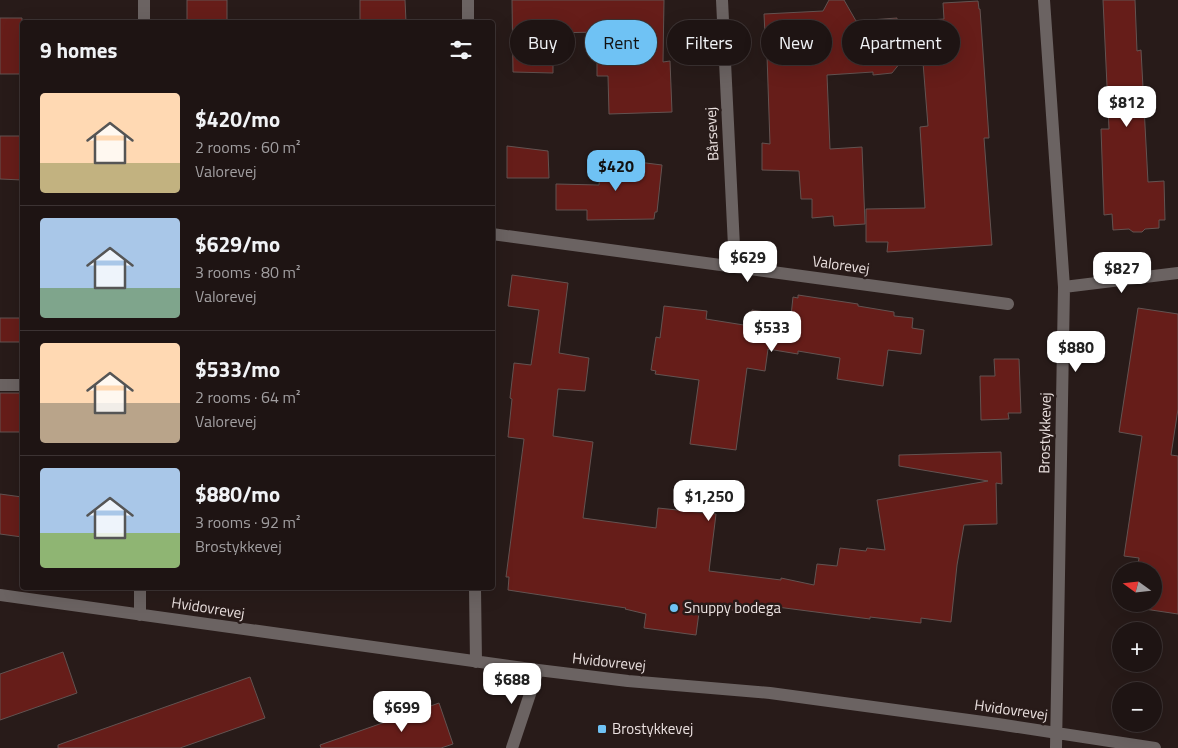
<!DOCTYPE html>
<html lang="en">
<head>
<meta charset="utf-8">
<style>
	:root { --surface:#1e1413; --page:#261d1c; --text:#f1f3f6; --muted:#a19ea0; --line:#3c3333; --accent:#6fc2f4 }
	body { margin:0; font-family:"Titillium Web",sans-serif; background:var(--page); color:var(--text); height:100vh; display:flex; flex-direction:column; font-size:19px; white-space:nowrap }
	* { box-sizing:border-box; margin:0 }
	p { font-size:16px; color:var(--muted) }
	.icon { flex:none; width:28px; height:28px; fill:none; stroke:currentColor; stroke-width:2; stroke-linecap:round; stroke-linejoin:round }
	.map { position:relative; flex:1; overflow:hidden }
	.panel { position:absolute; left:20px; top:20px; width:475px; height:570px; display:flex; flex-direction:column; background:var(--surface); border-radius:5px; box-shadow:0 5px 20px #0002,0 0 0 1px var(--line) }
	.panel>* { flex:none }
	.hud { position:absolute; left:510px; top:20px; width:475px; height:45px; display:flex; gap:10px }
	.needle { width:32px; rotate:285deg }
	.controls { position:absolute; left:1112px; top:562px; display:grid; gap:10px }
	.controls a { display:grid; place-items:center; width:50px; height:50px; border-radius:50%; background:var(--surface); box-shadow:0 5px 20px #0002,0 0 0 1px var(--line); font-size:25px }
	.price { position:absolute; translate:-50% -42px; padding:0 11px; border-radius:10px; background:#fff; color:#222; font-size:16px; line-height:32px; filter:drop-shadow(0 1px 2px #0008) }
	.price::after { content:''; position:absolute; left:50%; top:30px; width:15px; height:11px; margin-left:-8px; background:inherit; clip-path:polygon(0 0,100% 0,50% 100%) }
	.price.on { background:var(--accent); color:#111 }
	ul { padding:0; list-style:none }
	li { display:flex; align-items:center; gap:15px; height:125px; padding:0 20px }
	li+li { border-top:1px solid var(--line) }
	li span { display:grid; place-items:center; flex:none; width:140px; height:100px; border-radius:5px; color:#555 }
	li>.icon { margin-inline-start:auto }
	span .icon { width:60px; height:60px; fill:#fffc; stroke-width:1 }
	li b { font-size:21px }
	h2 { display:flex; justify-content:space-between; align-items:center; height:60px; padding:0 20px; font-size:21px }
	.chip { padding:0 18px; border-radius:22px; background:var(--surface); box-shadow:0 5px 20px #0002,0 0 0 1px var(--line); font-size:18px; line-height:45px }
	.chip.on { background:var(--accent); color:#111 }
	.map>svg:first-child { display:block }
</style>
</head>
<body>
<div class="map">
<svg width="1178" height="748" viewBox="0 0 1178 748">
	<rect width="100%" height="100%" fill="#281b19"/>
	<!-- building -->
	<path fill="#661d19" stroke="#635351" d="M187 0H227V22H187Z
		M360 0H405L406 22H360Z
		M512 0H664L663 62 670 61 672 112 609 114 608 76H597V32L553 33V73L513 72Z
		M829 0H844L856 21 897 18V22L944 19 943 3 978 1 979 9H980L989 138H984L992 245 887 252 888 242H866V209L925 208 920 127 928 126 921 37 892 73 873 75V72L827 75 830 149 862 147 865 224 834 226 833 216 812 218V199H801L799 171 762 170V143L770 144 767 55H766L764 14 823 11Z
		M1103 0H1135L1137 51 1141 50 1148 182 1164 181 1165 220H1159V228L1145 229 1142 232H1133L1129 229 1113 230 1112 214 1104 215 1101 129H1109Z
		M0 18H22V74H0Z
		M0 136H22V180L0 179Z
		M507 146 548 151 549 178H507Z
		M606 158 662 165 657 212H655L654 219 587 220V210H556V184L599 185 601 162H605Z
		M512 275 568 283 559 353 589 358 585 391 558 389 553 436 593 442 583 518 656 528 658 508 716 514 709 571 781 580V578L814 585 817 564 837 566 840 548 866 551 867 548 885 550 877 500 988 481 899 466V455L1001 452 1002 484 996 483 997 524 964 525 957 565 951 622 921 618V623L870 617V619L777 607V608L768 607 767 615 700 605 696 635 644 628 646 614 625 609 626 608 508 590 509 577H506L524 439 508 437 512 399 510 398 514 363 531 365 539 310 508 306Z
		M798 295 858 304V306L894 312V316L913 318 912 328 924 330 921 354 888 350 883 386 837 379 840 358 798 351V354L768 349 765 371 747 368 736 450 690 444 699 380 655 374 656 371 651 370 656 337 660 338 664 306 707 311 706 319 750 326 752 310 791 316 793 297 798 298Z
		M1138 308 1178 314V409L1171 455 1178 456V614L1131 607 1132 604H1154V571H1137L1139 558 1124 556 1142 436 1119 432Z
		M0 318H22V342H0Z
		M994 359H1019L1021 413H1008L1009 419 981 420 980 376H995Z
		M0 393H22V432H0Z
		M0 494 22 497V537L0 534Z
		M63 652 77 693 0 720V674Z
		M250 677 265 718 180 748H58V745Z
		M439 703 453 744 441 748H321L320 745Z"/>
	<g fill="none" stroke-linecap="round" stroke-linejoin="round">
		<!-- minor -->
		<path stroke="#6b6362" stroke-width="12" d="M468 0V22
			M722 0 735 267
			M1044 0 1064 287 1056 748
			M144 22V0
			M492 234 1008 304
			M1064 287 1178 273
			M0 385H22
			M475 588 476 662
			M0 595 538 670 628 681 770 693 998 724 1155 748
			M140 615V588
			M512 748 538 670"/>
	</g>
	<!-- markers -->
	<g fill="#6fc2f4" stroke="#281b19" stroke-width="2">
		<circle cx="674" cy="608" r="5"/>
		<rect x="597" y="724" width="10" height="10" rx="2.5"/>
	</g>
	<g text-anchor="middle" stroke-width="5" stroke-linejoin="round" paint-order="stroke">
		<!-- street labels -->
		<g font-size="15" fill="#eae0df" stroke="#281b19">
			<text transform="translate(712 134) rotate(-93)" y="5">Bårsevej</text>
			<text transform="translate(841 265) rotate(8)" y="5">Valorevej</text>
			<text transform="translate(1045 433) rotate(-89)" y="5">Brostykkevej</text>
			<text transform="translate(208 608) rotate(9)" y="5">Hvidovrevej</text>
			<text transform="translate(609 662) rotate(6)" y="5">Hvidovrevej</text>
			<text transform="translate(1011 710) rotate(8)" y="5">Hvidovrevej</text>
		</g>
		<!-- poi labels -->
		<g font-size="15" fill="#eae0df" stroke="#281b19" text-anchor="start">
			<text x="684" y="613">Snuppy bodega</text>
			<text x="612" y="734">Brostykkevej</text>
		</g>
	</g>
</svg>
<div class="controls">
<a><svg class="needle" viewBox="-14 -14 28 28"><path d="M0-13l5 13h-10z" fill="#e53935"/><path d="M0 13l5-13h-10z" fill="#a19ea0"/></svg></a>
<a>+</a>
<a>−</a>
</div>
<b class="price" style="left:1127px;top:128px">$812</b>
<b class="price on" style="left:616px;top:192px">$420</b>
<b class="price" style="left:748px;top:283px">$629</b>
<b class="price" style="left:1122px;top:294px">$827</b>
<b class="price" style="left:772px;top:353px">$533</b>
<b class="price" style="left:1076px;top:373px">$880</b>
<b class="price" style="left:709px;top:522px">$1,250</b>
<b class="price" style="left:512px;top:705px">$688</b>
<b class="price" style="left:402px;top:733px">$699</b>
<div class="hud">
<a class="chip">Buy</a>
<a class="chip on">Rent</a>
<a class="chip">Filters</a>
<a class="chip">New</a>
<a class="chip">Apartment</a>
</div>
<section class="panel">
<h2>9 homes<svg class="icon" aria-label="filters" viewBox="0 0 24 24"><path d="M4 7h16M4 17h16"/><circle cx="9" cy="7" r="2"/><circle cx="15" cy="17" r="2"/></svg></h2>
<ul>
<li><span style="background:linear-gradient(#ffd9b3 70%,#c2b280 0)"><svg class="icon" aria-label="home" viewBox="0 0 24 24"><path d="M3 11l9-7 9 7M6 9v11h12V9"/></svg></span><div><b>$420/mo</b><p>2 rooms · 60 m²</p><p>Valorevej</p></div></li>
<li><span style="background:linear-gradient(#a9c7e8 70%,#7fa58c 0)"><svg class="icon" aria-label="home" viewBox="0 0 24 24"><path d="M3 11l9-7 9 7M6 9v11h12V9"/></svg></span><div><b>$629/mo</b><p>3 rooms · 80 m²</p><p>Valorevej</p></div></li>
<li><span style="background:linear-gradient(#ffd9b3 60%,#b9a48a 0)"><svg class="icon" aria-label="home" viewBox="0 0 24 24"><path d="M3 11l9-7 9 7M6 9v11h12V9"/></svg></span><div><b>$533/mo</b><p>2 rooms · 64 m²</p><p>Valorevej</p></div></li>
<li><span style="background:linear-gradient(#a9c7e8 65%,#8fb573 0)"><svg class="icon" aria-label="home" viewBox="0 0 24 24"><path d="M3 11l9-7 9 7M6 9v11h12V9"/></svg></span><div><b>$880/mo</b><p>3 rooms · 92 m²</p><p>Brostykkevej</p></div></li>
</ul>
</section>
</div>
</body>
</html>
